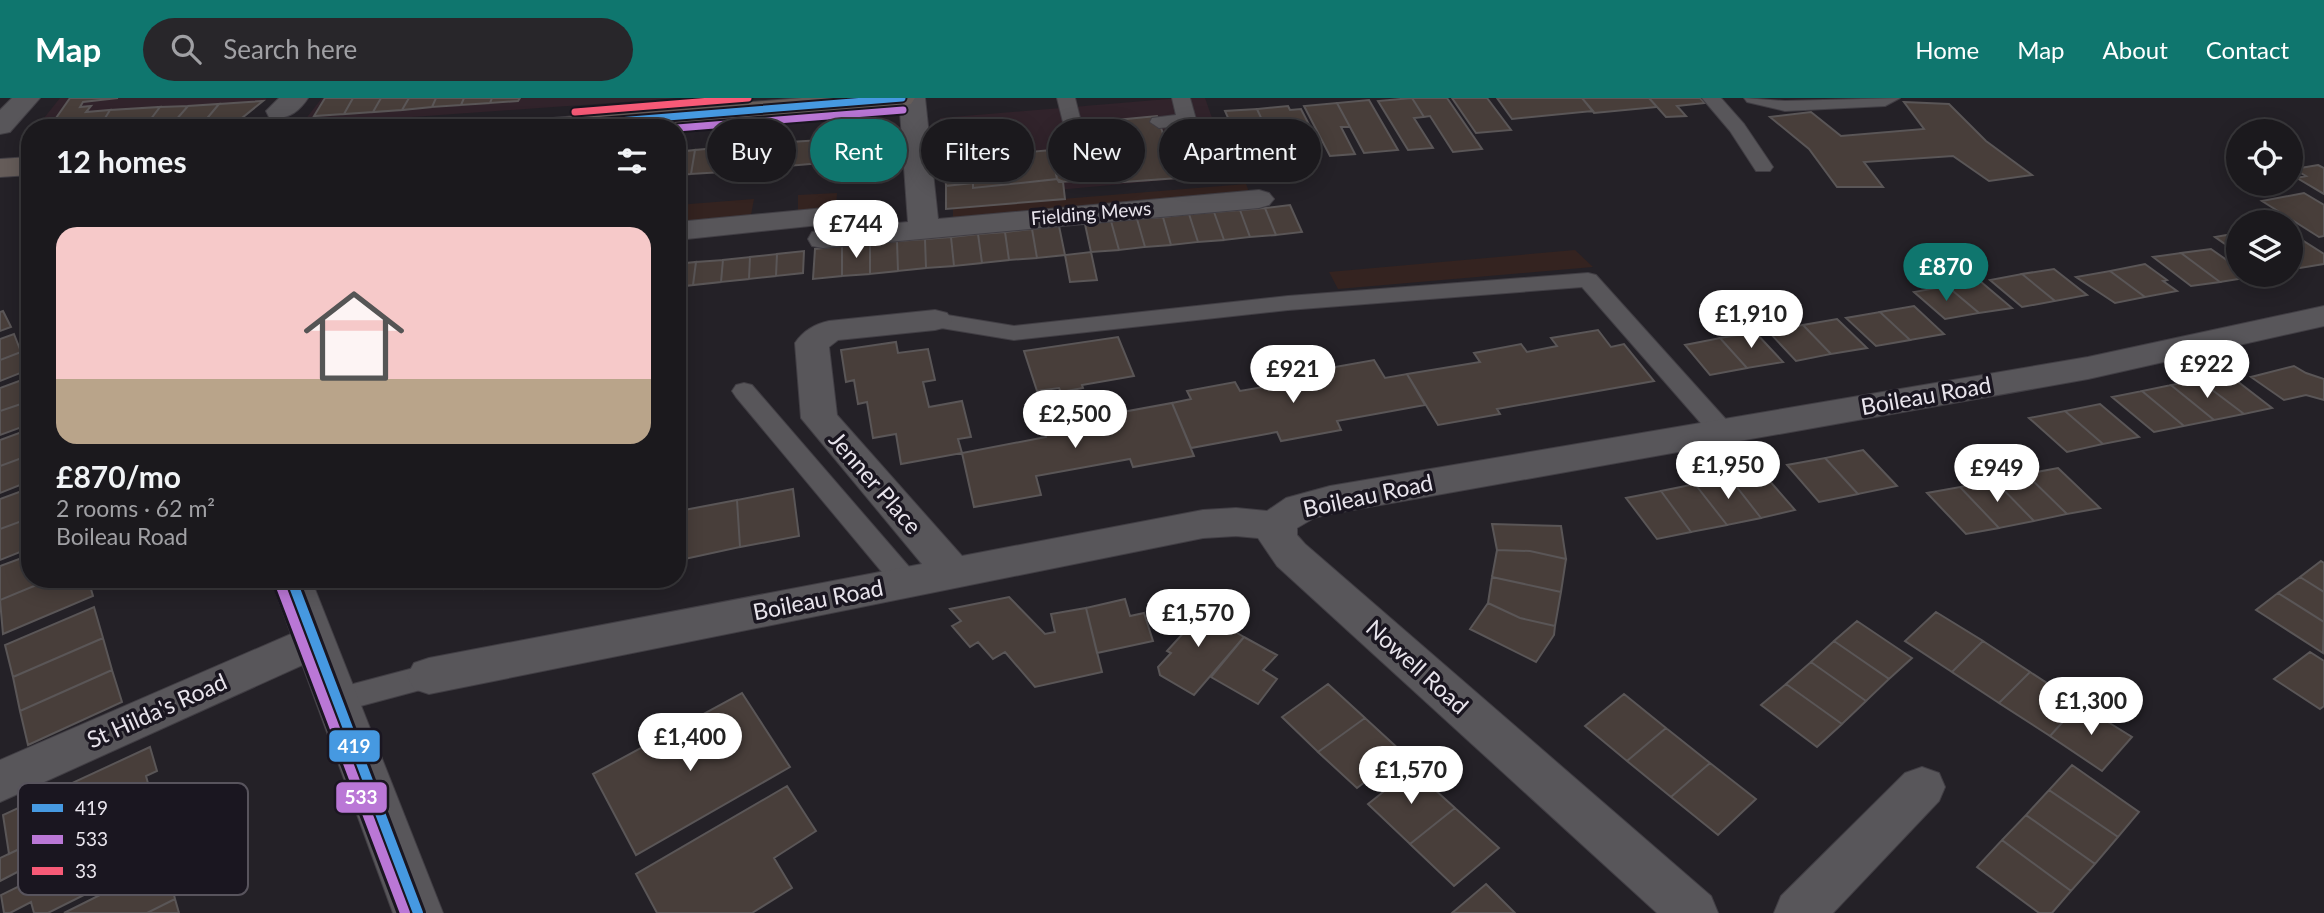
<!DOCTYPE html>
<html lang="en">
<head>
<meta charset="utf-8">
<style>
	:root { --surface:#1b191d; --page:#28262a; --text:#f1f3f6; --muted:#a0a0a4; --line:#39383b; --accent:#0f766e }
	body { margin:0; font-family:Lato,sans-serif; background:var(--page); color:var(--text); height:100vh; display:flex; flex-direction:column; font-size:26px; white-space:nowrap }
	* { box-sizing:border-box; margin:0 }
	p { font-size:23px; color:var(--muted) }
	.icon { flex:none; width:38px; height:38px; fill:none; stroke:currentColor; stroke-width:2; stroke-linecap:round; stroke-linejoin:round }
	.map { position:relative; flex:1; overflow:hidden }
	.side { position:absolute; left:21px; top:21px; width:665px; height:469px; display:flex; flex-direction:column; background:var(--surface); border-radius:28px; box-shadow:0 4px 18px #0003,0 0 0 2px var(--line) }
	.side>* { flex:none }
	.top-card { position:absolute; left:707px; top:21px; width:665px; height:63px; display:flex; gap:14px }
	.tools { position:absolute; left:2226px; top:21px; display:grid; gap:14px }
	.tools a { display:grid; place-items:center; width:77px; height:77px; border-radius:50%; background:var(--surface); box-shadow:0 4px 18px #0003,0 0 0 2px var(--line); font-size:35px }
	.price { position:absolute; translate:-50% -60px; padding:0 16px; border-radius:24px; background:#fff; color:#222; font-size:23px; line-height:46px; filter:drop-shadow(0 2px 4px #0008) }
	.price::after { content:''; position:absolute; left:50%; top:42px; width:21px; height:16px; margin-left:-10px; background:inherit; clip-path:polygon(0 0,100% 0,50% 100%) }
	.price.selected { background:var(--accent); color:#fff }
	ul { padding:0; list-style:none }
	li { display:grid; align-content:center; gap:14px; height:371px; padding:0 35px }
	li span { display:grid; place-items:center; height:217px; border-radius:21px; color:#555 }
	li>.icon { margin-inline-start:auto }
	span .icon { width:126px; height:126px; fill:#fffc; stroke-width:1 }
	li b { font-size:30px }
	h2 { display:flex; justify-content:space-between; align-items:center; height:84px; padding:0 35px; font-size:30px }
	.pill { padding:0 24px; border-radius:32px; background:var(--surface); box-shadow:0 4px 18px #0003,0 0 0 2px var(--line); font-size:24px; line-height:63px }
	.pill.selected { background:var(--accent); color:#fff }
	header { display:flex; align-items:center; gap:42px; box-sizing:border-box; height:98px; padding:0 35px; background:var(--accent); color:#fff }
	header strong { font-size:33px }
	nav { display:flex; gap:38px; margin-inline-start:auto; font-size:24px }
	.search { width:490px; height:63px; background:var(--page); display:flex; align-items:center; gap:18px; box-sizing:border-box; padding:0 24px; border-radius:38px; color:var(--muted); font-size:26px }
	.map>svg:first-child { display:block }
</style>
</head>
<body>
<header>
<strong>Map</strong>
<div class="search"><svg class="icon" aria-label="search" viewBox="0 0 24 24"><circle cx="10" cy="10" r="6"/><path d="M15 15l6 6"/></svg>Search here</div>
<nav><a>Home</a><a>Map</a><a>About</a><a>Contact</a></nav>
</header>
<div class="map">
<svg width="2324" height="815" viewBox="0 0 2324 815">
	<rect width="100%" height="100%" fill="#242127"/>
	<!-- commercial -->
	<path fill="#31232b" d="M60 0H267L234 27 227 30H36Z
		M322 0H680L301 27Z
		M1180 0H1205L1232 76 946 102 940 20Z"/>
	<!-- industrial -->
	<path fill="#342320" d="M1246 86 1251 99 953 125V110Z
		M837 95 836 110 798 113V97Z
		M754 101 751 117 677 124V107Z
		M1575 152 1593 169 1338 191 1329 174Z"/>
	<!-- building -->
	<path fill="#483e3a" stroke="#5a5657" stroke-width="2" d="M70 0H118L83 4 80 9 91 8 86 14 110 12 99 30H49Z
		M325 0H353L344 16 314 18Z
		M353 0H381L373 14 344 16Z
		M381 0H409L402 12 373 14Z
		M409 0H436L432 9 402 12Z
		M436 0H464L461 7 432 9Z
		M464 0H492L490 5 461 7Z
		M492 0H520L518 3 490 5Z
		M1412 0H1447L1482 51 1453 54 1430 18 1424 19Z
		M1412 0 1424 19 1414 20 1433 50 1408 52 1378 3Z
		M1452 0H1487L1511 32 1476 35Z
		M1497 0H1582L1593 13 1512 21Z
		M1582 0H1649L1657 9 1594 15Z
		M1649 0H1700L1705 5 1677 8 1686 18 1666 19Z
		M1369 2 1398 52 1364 55 1337 5Z
		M263 3 237 24 221 29 199 30 219 6Z
		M1904 4 1949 6 1986 43 2032 77 1989 83 1953 58 1864 64 1883 89H1837L1809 51 1770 19 1811 14 1841 38 1924 31Z
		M1337 5 1350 29H1341L1355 56 1330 58 1304 8Z
		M219 6 199 30H169L188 8Z
		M188 8 169 30H144L160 9Z
		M1288 8 1290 12 1301 11 1318 44 1274 48 1257 11Z
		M160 9 144 30H99L110 12Z
		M1257 11 1267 33 1235 36 1225 13Z
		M1157 18 1178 80 1110 85 1107 81 1059 84 1057 81 1051 47 1099 42 1095 24Z
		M900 35 902 70 853 74V39Z
		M853 39V62L821 65V42Z
		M821 42V65L788 68 790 44Z
		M790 44 788 68 756 71 758 47Z
		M758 47 756 71 723 74 727 49Z
		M727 49 723 74 691 76 695 52Z
		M695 52 691 76 677 77V54Z
		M1051 52 1057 81 973 90V85L946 88 944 62Z
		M2318 67 2324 70V96L2297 80 2306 78 2294 71Z
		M1057 81 1063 84 1065 101 946 111V88L973 85V90Z
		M2304 95 2324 107V138L2319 139 2262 103Z
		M1290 107 1302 134 1276 137 1265 110Z
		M1265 110 1276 137 1250 139 1240 112Z
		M1240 112 1250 139 1224 142 1214 114Z
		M1214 114 1224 142 1198 144 1189 116Z
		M1189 116 1198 144 1171 147 1163 119Z
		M1163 119 1171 147 1145 149 1137 121Z
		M1137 121 1145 149 1119 152 1111 123Z
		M1111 123 1119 152 1091 154 1085 126Z
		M1059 128 1065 157 1037 160 1032 131Z
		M1032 131 1037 160 1009 162 1005 134Z
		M1005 134 1009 162 982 165 978 136Z
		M2238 135V155L2215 139Z
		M2291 135 2324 156V166L2300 170 2291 164Z
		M978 136 982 165 954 168 951 139Z
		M951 139 954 168 926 170 925 141Z
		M925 141 926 170 898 173 897 143Z
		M897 143 898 173 870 176V146Z
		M870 146V176L842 178V148Z
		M842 148V178L813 181 815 151Z
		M2211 151 2238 170V177L2251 179 2220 184 2181 155Z
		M804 153 803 175 776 178 777 156Z
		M1091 154 1097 182 1070 184 1065 157Z
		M2181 155 2220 184 2191 188 2153 159Z
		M777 156 776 178 749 181 750 159Z
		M750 159 749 181 721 184 723 162Z
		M723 162 721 184 693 187 696 164Z
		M696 164 693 187 677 189V166Z
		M2145 166 2167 182 2163 183 2177 193 2145 199 2110 173Z
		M2054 171 2087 197 2055 203 2022 176Z
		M2110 173 2145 199 2115 205 2076 179Z
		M2022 176 2055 203 2022 209 1990 182Z
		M1980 183 2012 210 1979 215 1947 188Z
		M1947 188 1979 215 1945 221 1914 194Z
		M1914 208 1944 236 1910 242 1880 214Z
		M3 213 11 229 0 233V214Z
		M1880 214 1910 242 1876 248 1846 220Z
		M1837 221 1867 250 1831 256 1803 227Z
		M1803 227 1831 256 1796 263 1768 233Z
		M1598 232 1611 249 1624 246 1654 283 1497 311 1500 316 1438 327 1407 276 1480 264 1474 255 1521 246 1527 254 1557 248 1551 240Z
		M1755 234 1783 264 1747 270 1720 240Z
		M14 236 21 254 0 262V241Z
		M1118 239 1134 278 1082 287 1083 290 1061 294 1059 290 1037 293 1024 253Z
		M1720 240 1747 270 1710 277 1685 247Z
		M896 244 898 255 928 251 935 282 923 284 929 309 962 303 971 339 958 341 962 355 901 366 896 336 873 340 867 304 858 306 854 282 846 284 841 252Z
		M21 254 28 272 0 283V262Z
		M1374 262 1385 280 1407 276 1425 307 1337 323 1341 332 1281 343 1277 334 1191 350 1172 305 1191 301 1187 293 1235 284 1240 293 1328 278 1324 271Z
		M2294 268 2306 275 2324 281V302L2306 297 2284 302 2251 279Z
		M2228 276 2272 310 2244 316 2199 282Z
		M30 279V303L0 313V290Z
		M2199 282 2244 316 2214 322 2171 287Z
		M2171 287 2214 322 2184 328 2142 293Z
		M2142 293 2184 328 2154 334 2112 299Z
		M30 303V326L0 337V313Z
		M1172 305 1194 358 1133 369 1130 361 1036 378 1041 397 974 409 962 355 1046 339 1040 317 1091 308 1095 319Z
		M2100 306 2139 339 2103 346 2065 313Z
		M2065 313 2103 346 2067 354 2029 320Z
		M30 331V357L0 368V342Z
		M1863 352 1897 388 1858 396 1825 360Z
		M30 357V383L0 395V368Z
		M1825 360 1858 396 1819 404 1787 367Z
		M2058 370 2100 410 2067 416 2026 376Z
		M1761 373 1795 412 1761 420 1729 379Z
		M2026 376 2067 416 2034 423 1994 382Z
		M1729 379 1761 420 1727 427 1695 386Z
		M1994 382 2034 423 1999 430 1960 389Z
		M1695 386 1727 427 1691 434 1661 393Z
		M1960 389 1999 430 1966 436 1927 395Z
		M30 390V420L0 431V401Z
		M793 391 799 438 740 449 737 402Z
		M1661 393 1691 434 1657 441 1626 400Z
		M737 402 740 449 680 462 679 413Z
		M30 420V450L0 462V431Z
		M1492 426 1561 428 1566 461 1530 453 1497 452Z
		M1497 452 1530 453 1566 461 1561 494 1492 479Z
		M30 457V481H51L0 502V468Z
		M2321 463 2324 465V494L2300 479Z
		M1492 479 1561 494 1555 528 1520 520 1488 505Z
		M2300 479 2324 494V524L2278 495Z
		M51 481H88L93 498 3 536 0 502Z
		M479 481H506L484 491Z
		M2278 495 2324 524 2323 555 2256 512Z
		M1009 499 1045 536 1055 534 1051 516 1086 510 1102 574 1035 589 1005 554 993 561 978 544 970 549 952 528 961 523 950 511Z
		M1125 501 1130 518 1144 515 1153 543 1097 555 1086 510Z
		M1187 501 1206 511 1202 515 1244 539 1194 597 1160 577 1158 569 1171 555 1167 553 1188 530 1175 522Z
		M1488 505 1520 520 1555 528 1554 537 1536 564 1470 531Z
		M94 509 103 540 13 579 5 547Z
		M1936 514 1983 543 1952 574 1905 543Z
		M1857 523 1912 560 1889 581 1834 543Z
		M1244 539 1277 557 1263 572 1277 581 1258 606 1211 579Z
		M103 540 112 572 20 613 13 579Z
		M1834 543 1889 581 1866 603 1811 564Z
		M1983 543 2030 574 1999 605 1952 574Z
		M2310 554 2324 563V608L2320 611 2274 581Z
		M1811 564 1866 603 1842 626 1786 586Z
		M112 572 122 604 28 647 20 613Z
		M2030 574 2079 606 2050 638 1999 605Z
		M1328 586 1365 620 1318 654 1282 619Z
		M1786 586 1842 626 1817 649 1761 607Z
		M742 595 790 669 636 757 593 676Z
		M1624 596 1666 630 1627 663 1585 628Z
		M2079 606 2132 639 2102 673 2050 638Z
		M1365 620 1403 655 1357 690 1318 654Z
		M1666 630 1710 665 1671 699 1627 663Z
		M150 649 157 673 146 678 149 689 9 756 3 717Z
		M1710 665 1756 701 1718 737 1671 699Z
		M2072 667 2139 714 2118 739 2049 692Z
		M1412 671 1455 710 1410 746 1368 706Z
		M787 688 816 733 774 760 792 790 752 815H657L636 776Z
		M149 689 156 721 28 784 25 770 0 783V760Z
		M2049 692 2118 739 2095 766 2026 717Z
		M1455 710 1499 750 1454 788 1410 746Z
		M2026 717 2095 766 2071 793 2002 742Z
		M156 721 166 756 48 815H34L31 804 10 815H4L1 797Z
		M2002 742 2071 793 2052 815H2039L1977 769Z
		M166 764 175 801 147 815H64Z
		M1486 786 1515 815H1452Z
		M175 801 179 815H147Z"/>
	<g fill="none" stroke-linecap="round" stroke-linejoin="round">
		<!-- lane casing -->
		<g stroke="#413e44" stroke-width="2">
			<path id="lane" d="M1057 0H1075L1086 44 1084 48 1077 50 1068 44Z
				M1172 0H1190L1206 57 1203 61 1170 65 1160 59 1163 55 1185 52 1179 28 1159 30 1150 24 1152 20 1176 17Z
				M1702 0H1721L1744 26 1773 69 1770 73H1756L1730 33Z
				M1744 0 1785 3 1900 0 1885 8 1785 13 1747 4Z
				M1588 175 1596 177 1731 327 1734 333 1731 339 1722 341 1713 339 1582 189 1288 212 1014 242 935 229 927 227 924 222 927 217 935 215 1014 228 1288 198Z
				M744 285 752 287 917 478 921 485 917 492 907 496 897 492 736 299 732 293 736 287Z
				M429 566 439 569 444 578 439 587 338 614 327 611 323 602 327 593 338 590Z"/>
		</g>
		<!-- street casing -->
		<g stroke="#413e44" stroke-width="2">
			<path id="street" d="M12 0H40L10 34 0 36V12Z
				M279 0H308C299 14 286 23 269 19L266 13Z
				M899 0H925L938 121 1259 92 1269 95 1274 101 1269 107 1259 110 823 150 812 148 808 141 812 134 823 132 908 124Z
				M856 107 867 110 871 116 867 122 677 142V124Z
				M2324 208V228L2088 281 1330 416 1314 420 1297 430V437L1305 446 1711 798 1718 815H1657L1277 468 1258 440 1236 438 1203 440 429 596 414 591 407 578 414 565 429 560 922 466 801 320 795 245C803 233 815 226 829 223L935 212 947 215 952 222 947 229 935 232 838 242 829 249 837 317 962 458 1203 412 1236 410 1267 413 1286 400 1330 388 2088 259Z
				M314 526 329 531 335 543 329 555 0 704V662Z
				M1922 669 1939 675 1945 689 1939 703 1833 815H1774L1781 798 1905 675Z"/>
		</g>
		<!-- secondary casing -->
		<g stroke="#413e44" stroke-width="2">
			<path id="secondary" d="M271 481H311L443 815H393Z"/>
		</g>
		<!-- primary casing -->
		<g stroke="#413e44" stroke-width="2">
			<path id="primary" d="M802 0H915L911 6 902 8 633 30H514L518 24 528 22Z
				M30 59V77L0 79V61Z"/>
		</g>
		<!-- lane -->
		<use href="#lane" fill="#58565a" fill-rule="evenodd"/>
		<!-- street -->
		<use href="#street" fill="#58565a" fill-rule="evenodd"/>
		<!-- secondary -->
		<use href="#secondary" fill="#58565a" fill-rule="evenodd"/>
		<!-- primary -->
		<use href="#primary" fill="#655c59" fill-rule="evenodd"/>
		<!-- bus-1-far2 casing -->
		<g stroke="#1a1620" stroke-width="11">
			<path id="bus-1-far2" d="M531 30 902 0"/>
		</g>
		<!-- bus-1-far1 casing -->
		<g stroke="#1a1620" stroke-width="14">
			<path id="bus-1-far1" d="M291 481 292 484"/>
		</g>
		<!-- bus-1 casing -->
		<g stroke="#1a1620" stroke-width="16">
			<path id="bus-1" d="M292 483 418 815"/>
		</g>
		<!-- bus-2-far1 casing -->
		<g stroke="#1a1620" stroke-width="11">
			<path id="bus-2-far1" d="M677 30 903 12"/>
		</g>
		<!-- bus-2 casing -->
		<g stroke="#1a1620" stroke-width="16">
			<path id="bus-2" d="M280 486 405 815"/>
		</g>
		<!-- bus-3 casing -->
		<g stroke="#1a1620" stroke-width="11">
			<path id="bus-3" d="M575 14 748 0"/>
		</g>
		<!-- bus-1-far2 -->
		<use href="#bus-1-far2" stroke="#4699e1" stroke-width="7"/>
		<!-- bus-1-far1 -->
		<use href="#bus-1-far1" stroke="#4699e1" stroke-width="9"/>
		<!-- bus-1 -->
		<use href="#bus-1" stroke="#4699e1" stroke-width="10"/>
		<!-- bus-2-far1 -->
		<use href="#bus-2-far1" stroke="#ba77d6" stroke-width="7"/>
		<!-- bus-2 -->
		<use href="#bus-2" stroke="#ba77d6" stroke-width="10"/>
		<!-- bus-3 -->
		<use href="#bus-3" stroke="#f75a77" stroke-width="7"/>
	</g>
	<g text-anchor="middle" stroke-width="7" stroke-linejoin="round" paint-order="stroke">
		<!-- far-street labels -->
		<g font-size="19" fill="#e8e4ec" stroke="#1a1620">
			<text transform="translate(1091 115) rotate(-5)" y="7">Fielding Mews</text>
		</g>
		<!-- street labels -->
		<g font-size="23" fill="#e8e4ec" stroke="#1a1620">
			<text transform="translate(1926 298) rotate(-10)" y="8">Boileau Road</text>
			<text transform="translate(875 385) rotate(49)" y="8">Jenner Place</text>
			<text transform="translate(1368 398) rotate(-12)" y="8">Boileau Road</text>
			<text transform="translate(818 502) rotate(-11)" y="8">Boileau Road</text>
			<text transform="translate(1417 569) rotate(42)" y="8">Nowell Road</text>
			<text transform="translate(157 613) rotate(-24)" y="8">St Hilda's Road</text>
		</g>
	</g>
	<!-- legend -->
	<rect x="18" y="685" width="230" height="112" rx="10" fill="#1a1620" stroke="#58545d" stroke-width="2"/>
	<rect x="32" y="706" width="31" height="8" fill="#4699e1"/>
	<rect x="32" y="737" width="31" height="9" fill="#ba77d6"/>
	<rect x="32" y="769" width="31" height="8" fill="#f75a77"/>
	<g font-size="19" fill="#e8e4ec">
		<text x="75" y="717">419</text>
		<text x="75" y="748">533</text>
		<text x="75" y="780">33</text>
	</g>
	<g stroke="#1a1620" stroke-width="2.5">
		<rect x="328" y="631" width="53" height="34" rx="7" fill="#4699e1"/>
		<rect x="335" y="683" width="53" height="33" rx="7" fill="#ba77d6"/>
	</g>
	<g font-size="19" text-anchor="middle" font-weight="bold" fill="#fff">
		<text x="354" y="655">419</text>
		<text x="361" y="706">533</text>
	</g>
</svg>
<div class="tools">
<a><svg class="icon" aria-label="locate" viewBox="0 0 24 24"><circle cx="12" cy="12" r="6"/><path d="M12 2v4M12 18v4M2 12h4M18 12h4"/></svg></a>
<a><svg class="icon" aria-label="layers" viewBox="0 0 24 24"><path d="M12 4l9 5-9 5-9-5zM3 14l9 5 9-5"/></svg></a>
</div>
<b class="price" style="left:856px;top:162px">£744</b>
<b class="price selected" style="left:1946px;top:205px">£870</b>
<b class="price" style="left:1751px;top:252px">£1,910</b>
<b class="price" style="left:2207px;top:302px">£922</b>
<b class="price" style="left:1293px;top:307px">£921</b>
<b class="price" style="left:1075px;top:352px">£2,500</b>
<b class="price" style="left:1728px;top:403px">£1,950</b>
<b class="price" style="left:1997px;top:406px">£949</b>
<b class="price" style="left:1198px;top:551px">£1,570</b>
<b class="price" style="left:2091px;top:639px">£1,300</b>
<b class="price" style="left:690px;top:675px">£1,400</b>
<b class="price" style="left:1411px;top:708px">£1,570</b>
<div class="top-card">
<a class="pill">Buy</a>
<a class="pill selected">Rent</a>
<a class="pill">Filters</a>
<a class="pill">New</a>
<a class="pill">Apartment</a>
</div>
<section class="side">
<h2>12 homes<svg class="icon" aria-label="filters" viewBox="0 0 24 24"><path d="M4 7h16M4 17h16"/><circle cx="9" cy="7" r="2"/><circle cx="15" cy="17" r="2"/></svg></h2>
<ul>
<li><span style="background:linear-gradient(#f6c9c9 70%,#b9a48a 0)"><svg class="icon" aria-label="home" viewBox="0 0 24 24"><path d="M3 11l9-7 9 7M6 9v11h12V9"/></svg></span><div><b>£870/mo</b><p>2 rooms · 62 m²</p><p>Boileau Road</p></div></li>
</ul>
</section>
</div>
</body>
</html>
